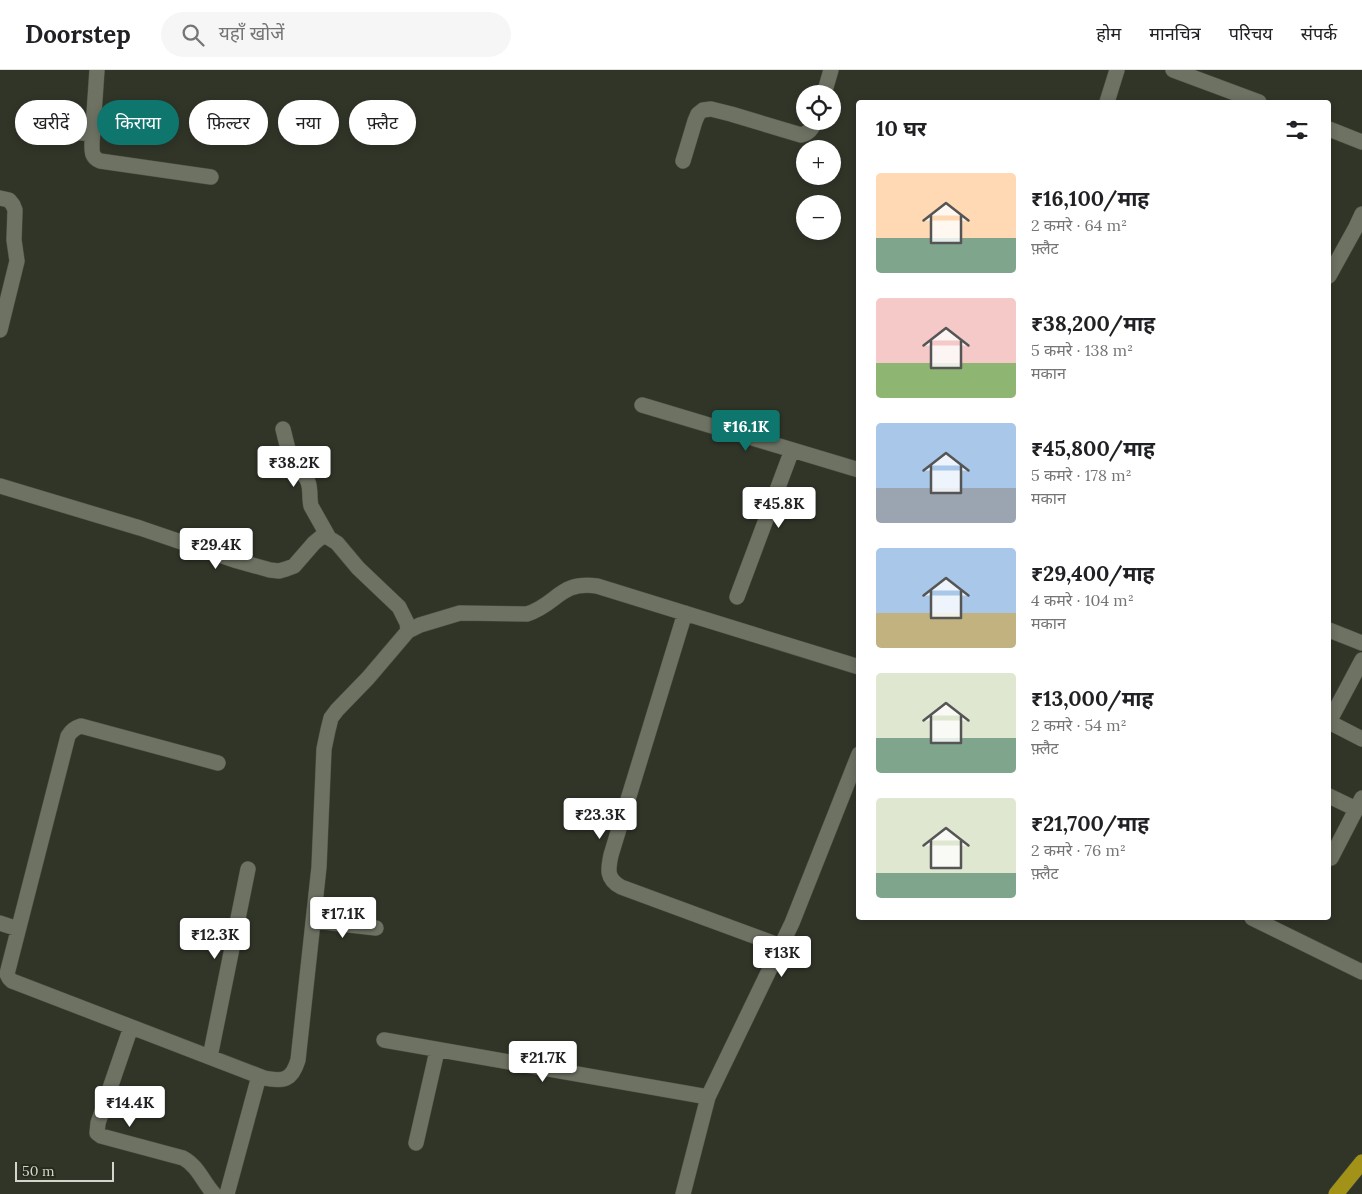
<!DOCTYPE html>
<html lang="hi">
<head>
<meta charset="utf-8">
<style>
	:root { --surface:#fff; --page:#f6f6f6; --text:#202124; --muted:#757577; --line:#e0e0e0; --accent:#0f766e }
	body { margin:0; font-family:Lora,"Noto Sans Devanagari",serif; background:var(--page); color:var(--text); height:100vh; display:flex; flex-direction:column; font-size:19px; white-space:nowrap }
	* { box-sizing:border-box; margin:0 }
	p { font-size:16px; color:var(--muted) }
	.icon { flex:none; width:28px; height:28px; fill:none; stroke:currentColor; stroke-width:2; stroke-linecap:round; stroke-linejoin:round }
	.map { position:relative; flex:1; overflow:hidden }
	.drawer { position:absolute; left:856px; top:30px; width:475px; height:820px; display:flex; flex-direction:column; background:var(--surface); border-radius:5px; box-shadow:0 2px 8px #0003 }
	.drawer>* { flex:none }
	.banner { position:absolute; left:15px; top:30px; width:475px; height:45px; display:flex; gap:10px }
	.fabs { position:absolute; left:796px; top:15px; display:grid; gap:10px }
	.fabs a { display:grid; place-items:center; width:45px; height:45px; border-radius:50%; background:var(--surface); box-shadow:0 2px 8px #0003; font-size:25px }
	.scale { position:absolute; left:15px; bottom:12px; width:99px; box-sizing:border-box; padding-left:5px; border:2px solid #d3d6cd; border-top:0; font-size:14px; line-height:18px; white-space:nowrap; color:#d3d6cd; -webkit-text-stroke:4px #272b1e; paint-order:stroke }
	.price { position:absolute; translate:-50% -42px; padding:0 11px; border-radius:5px; background:#fff; color:#222; font-size:16px; line-height:32px; filter:drop-shadow(0 1px 2px #0008) }
	.price::after { content:''; position:absolute; left:50%; top:30px; width:15px; height:11px; margin-left:-8px; background:inherit; clip-path:polygon(0 0,100% 0,50% 100%) }
	.price.on { background:var(--accent); color:#fff }
	ul { padding:0; list-style:none }
	li { display:flex; align-items:center; gap:15px; height:125px; padding:0 20px }
	li span { display:grid; place-items:center; flex:none; width:140px; height:100px; border-radius:5px; color:#555 }
	li>.icon { margin-inline-start:auto }
	span .icon { width:60px; height:60px; fill:#fffc; stroke-width:1 }
	li b { font-size:21px }
	h2 { display:flex; justify-content:space-between; align-items:center; height:60px; padding:0 20px; font-size:21px }
	.pill { padding:0 18px; border-radius:22px; background:var(--surface); box-shadow:0 2px 8px #0003; font-size:18px; line-height:45px }
	.pill.on { background:var(--accent); color:#fff }
	header { display:flex; align-items:center; gap:30px; box-sizing:border-box; height:70px; padding:0 25px; background:var(--surface); border-bottom:1px solid var(--line) }
	header strong { font-size:24px }
	nav { display:flex; gap:28px; margin-inline-start:auto; font-size:18px }
	.search { width:350px; height:45px; background:var(--page); display:flex; align-items:center; gap:12px; box-sizing:border-box; padding:0 18px; border-radius:28px; color:var(--muted); font-size:19px }
	.map>svg:first-child { display:block }
</style>
</head>
<body>
<header>
<strong>Doorstep</strong>
<div class="search"><svg class="icon" aria-label="search" viewBox="0 0 24 24"><circle cx="10" cy="10" r="6"/><path d="M15 15l6 6"/></svg>यहाँ खोजें</div>
<nav><a>होम</a><a>मानचित्र</a><a>परिचय</a><a>संपर्क</a></nav>
</header>
<div class="map">
<svg width="1362" height="1124" viewBox="0 0 1362 1124">
	<rect width="100%" height="100%" fill="#313528"/>
	<g fill="none" stroke-linecap="round" stroke-linejoin="round">
		<!-- minor casing -->
		<g stroke="#4d5145" stroke-width="16">
			<path id="minor" d="M97 0 92 73C92 81 91 87 100 91L211 107
				M1173 0 1259 32
				M824 24 831 0
				M1107 32 1117 0
				M23 57 92 64
				M1329 59 1362 72
				M683 91 695 51 698 44 703 40 711 39 731 44 801 65C809 63 812 59 815 51
				M0 128 9 130 13 135 15 140 14 170 17 191 0 260
				M1329 206 1356 157 1362 144
				M642 335 859 400
				M283 359C286 370 288 384 294 394 298 400 306 405 308 412 311 419 309 428 311 436L329 468
				M0 416 140 458 234 490 270 500 279 501 286 499 294 496 314 473 320 468 325 466 329 468 337 473 358 498 399 537 407 553 408 561
				M737 527 792 380
				M685 543 611 785C608 799 606 809 621 817L781 876
				M1329 560 1362 573
				M1329 652 1362 590
				M1329 652 1362 669
				M218 693 81 656C74 658 71 661 68 666L7 904 9 908 12 911 264 1008C284 1012 292 1010 298 990L319 797 324 679 328 660 331 648 337 640 368 608 408 561 420 555 460 543 527 544C558 534 559 511 597 516L859 597
				M1329 726 1356 739
				M1331 788 1362 728
				M1252 848 1362 902
				M314 851 376 858
				M0 853 18 859
				M131 957 98 1053 97 1063 101 1066 183 1088C198 1096 203 1112 214 1124
				M384 970 708 1027
				M210 987 248 799
				M416 1073 437 981
				M227 1124 259 1006
				M683 1124 708 1027 792 853 859 684"/>
		</g>
		<!-- highway casing -->
		<g stroke="#4d5145" stroke-width="16">
			<path id="highway" d="M1336 1124 1362 1092"/>
		</g>
		<!-- minor -->
		<use href="#minor" stroke="#6e7263" stroke-width="15"/>
		<!-- highway -->
		<use href="#highway" stroke="#a29318" stroke-width="15"/>
	</g>
</svg>
<div class="fabs">
<a><svg class="icon" aria-label="locate" viewBox="0 0 24 24"><circle cx="12" cy="12" r="6"/><path d="M12 2v4M12 18v4M2 12h4M18 12h4"/></svg></a>
<a>+</a>
<a>−</a>
</div>
<div class="scale">50 m</div>
<b class="price on" style="left:746px;top:382px">₹16.1K</b>
<b class="price" style="left:294px;top:418px">₹38.2K</b>
<b class="price" style="left:779px;top:459px">₹45.8K</b>
<b class="price" style="left:216px;top:500px">₹29.4K</b>
<b class="price" style="left:600px;top:770px">₹23.3K</b>
<b class="price" style="left:343px;top:869px">₹17.1K</b>
<b class="price" style="left:215px;top:890px">₹12.3K</b>
<b class="price" style="left:782px;top:908px">₹13K</b>
<b class="price" style="left:543px;top:1013px">₹21.7K</b>
<b class="price" style="left:130px;top:1058px">₹14.4K</b>
<div class="banner">
<a class="pill">खरीदें</a>
<a class="pill on">किराया</a>
<a class="pill">फ़िल्टर</a>
<a class="pill">नया</a>
<a class="pill">फ़्लैट</a>
</div>
<section class="drawer">
<h2>10 घर<svg class="icon" aria-label="filters" viewBox="0 0 24 24"><path d="M4 7h16M4 17h16"/><circle cx="9" cy="7" r="2"/><circle cx="15" cy="17" r="2"/></svg></h2>
<ul>
<li><span style="background:linear-gradient(#ffd9b3 65%,#7fa58c 0)"><svg class="icon" aria-label="home" viewBox="0 0 24 24"><path d="M3 11l9-7 9 7M6 9v11h12V9"/></svg></span><div><b>₹16,100/माह</b><p>2 कमरे · 64 m²</p><p>फ़्लैट</p></div></li>
<li><span style="background:linear-gradient(#f6c9c9 65%,#8fb573 0)"><svg class="icon" aria-label="home" viewBox="0 0 24 24"><path d="M3 11l9-7 9 7M6 9v11h12V9"/></svg></span><div><b>₹38,200/माह</b><p>5 कमरे · 138 m²</p><p>मकान</p></div></li>
<li><span style="background:linear-gradient(#a9c7e8 65%,#9aa5b1 0)"><svg class="icon" aria-label="home" viewBox="0 0 24 24"><path d="M3 11l9-7 9 7M6 9v11h12V9"/></svg></span><div><b>₹45,800/माह</b><p>5 कमरे · 178 m²</p><p>मकान</p></div></li>
<li><span style="background:linear-gradient(#a9c7e8 65%,#c2b280 0)"><svg class="icon" aria-label="home" viewBox="0 0 24 24"><path d="M3 11l9-7 9 7M6 9v11h12V9"/></svg></span><div><b>₹29,400/माह</b><p>4 कमरे · 104 m²</p><p>मकान</p></div></li>
<li><span style="background:linear-gradient(#dfe7d0 65%,#7fa58c 0)"><svg class="icon" aria-label="home" viewBox="0 0 24 24"><path d="M3 11l9-7 9 7M6 9v11h12V9"/></svg></span><div><b>₹13,000/माह</b><p>2 कमरे · 54 m²</p><p>फ़्लैट</p></div></li>
<li><span style="background:linear-gradient(#dfe7d0 75%,#7fa58c 0)"><svg class="icon" aria-label="home" viewBox="0 0 24 24"><path d="M3 11l9-7 9 7M6 9v11h12V9"/></svg></span><div><b>₹21,700/माह</b><p>2 कमरे · 76 m²</p><p>फ़्लैट</p></div></li>
</ul>
</section>
</div>
</body>
</html>
